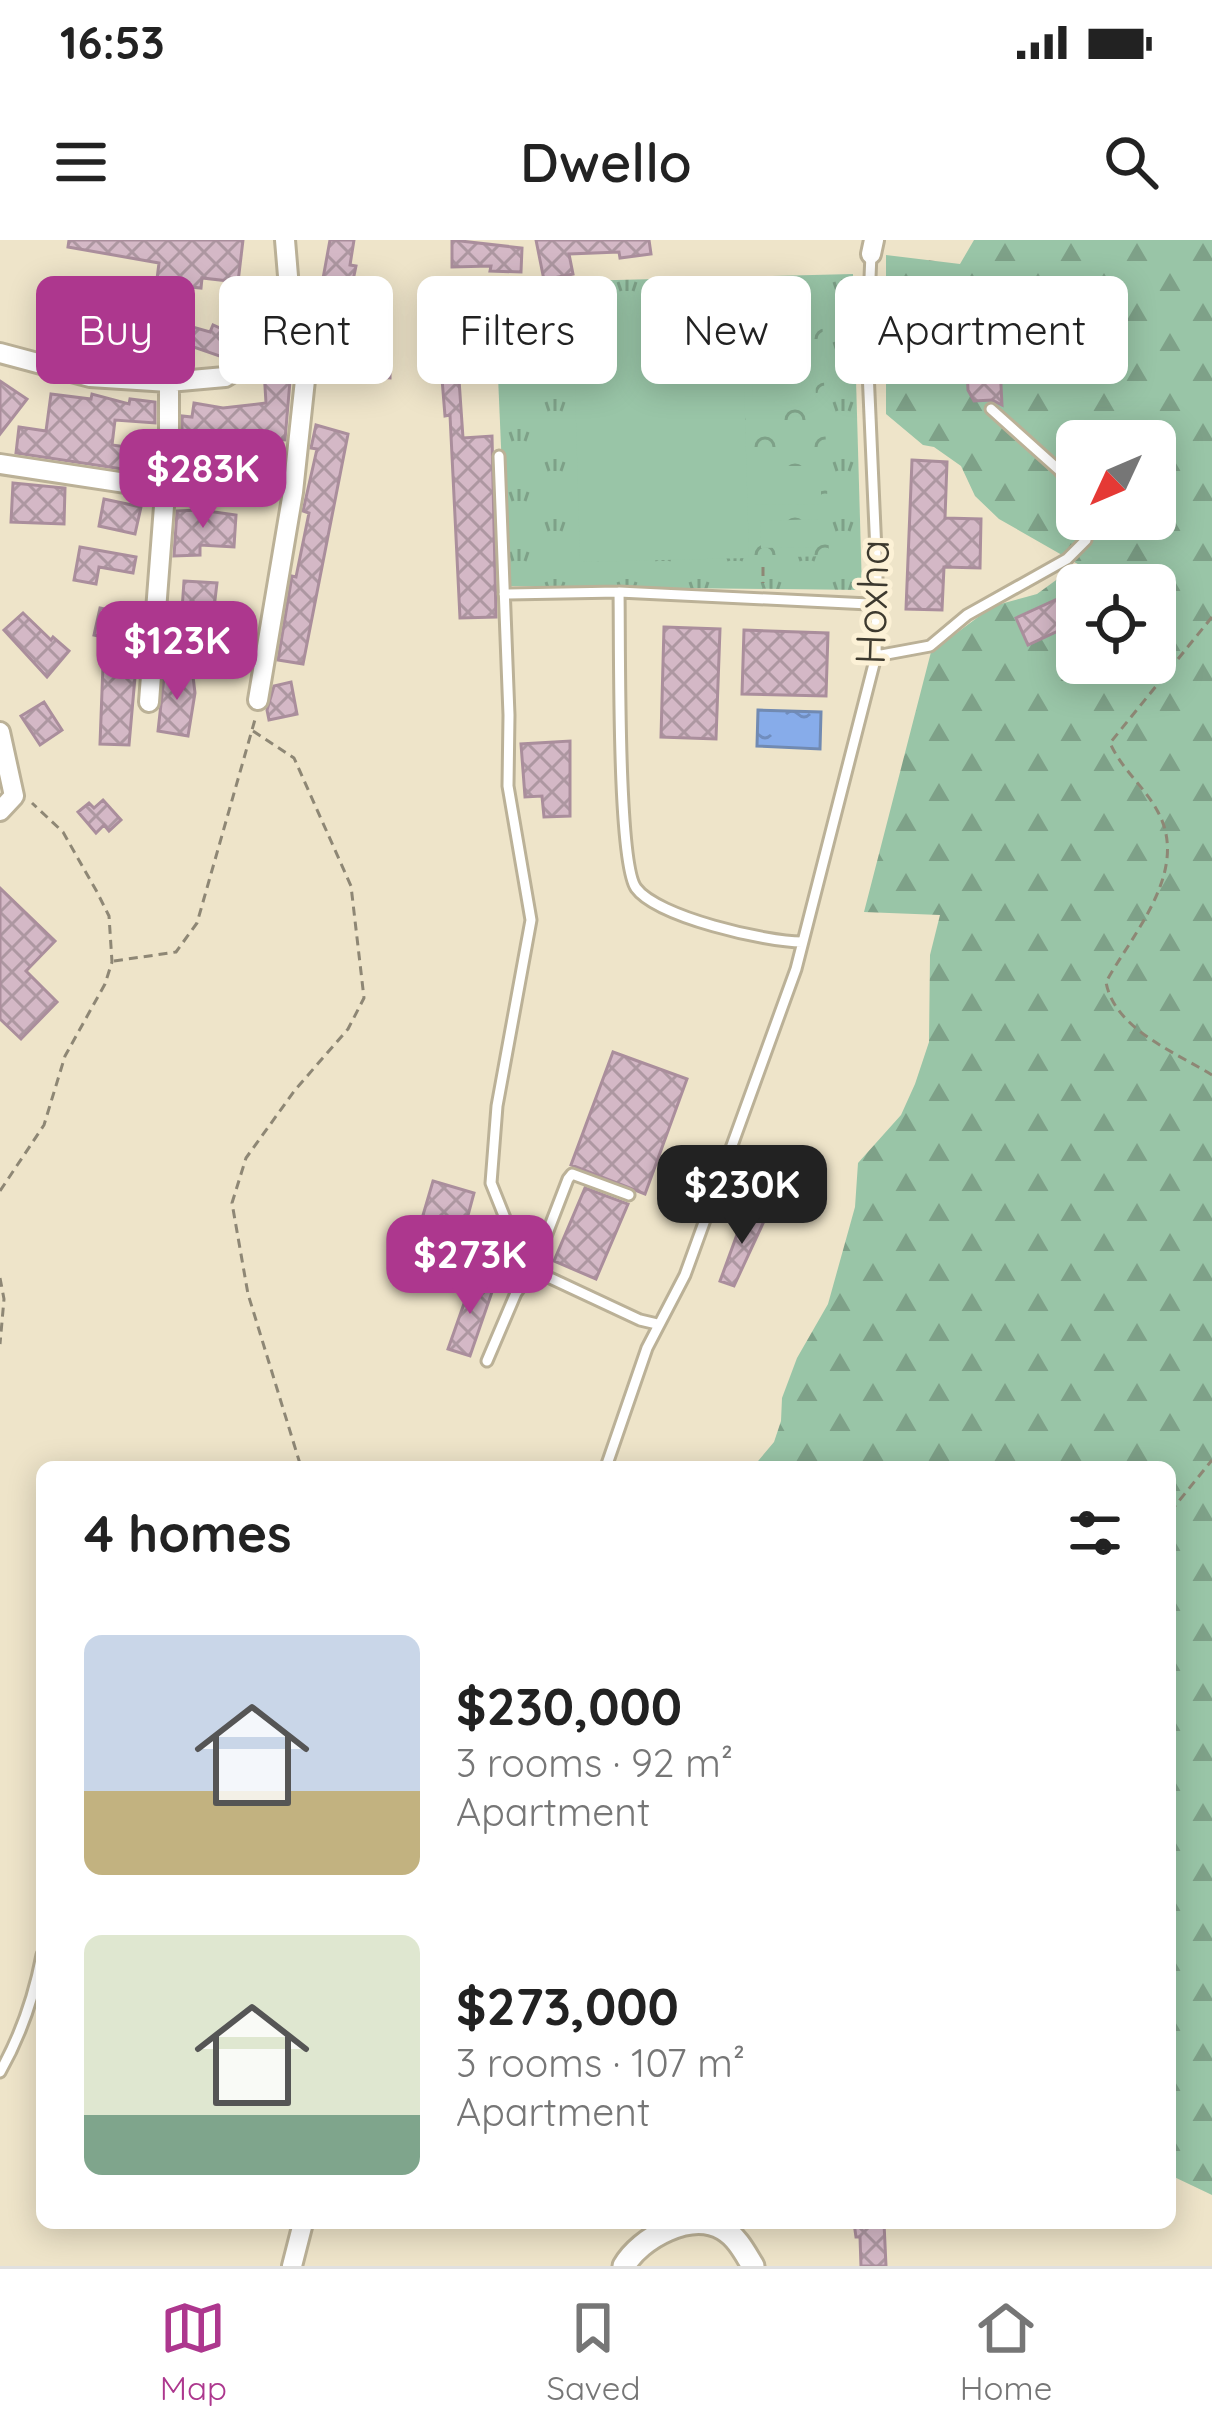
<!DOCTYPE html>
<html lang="en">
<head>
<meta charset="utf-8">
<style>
	:root { --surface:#fff; --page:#f6f6f6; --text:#222; --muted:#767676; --line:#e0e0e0; --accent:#ad378e }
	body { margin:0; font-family:Quicksand,sans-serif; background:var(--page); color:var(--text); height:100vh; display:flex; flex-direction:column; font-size:45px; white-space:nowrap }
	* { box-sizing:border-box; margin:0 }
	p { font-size:39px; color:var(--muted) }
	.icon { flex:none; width:66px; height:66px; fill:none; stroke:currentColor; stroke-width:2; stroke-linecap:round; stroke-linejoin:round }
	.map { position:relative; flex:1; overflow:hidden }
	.sheet { position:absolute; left:36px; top:1221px; width:1140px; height:768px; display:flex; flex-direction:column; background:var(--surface); border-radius:18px; box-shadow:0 6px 30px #0003 }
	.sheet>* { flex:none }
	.guide { position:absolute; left:36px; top:36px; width:1140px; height:108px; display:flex; gap:24px }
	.needle { width:78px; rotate:226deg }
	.fabs { position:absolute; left:1056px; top:180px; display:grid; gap:24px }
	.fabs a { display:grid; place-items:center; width:120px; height:120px; border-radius:18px; background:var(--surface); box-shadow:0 6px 30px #0003; font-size:60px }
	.price { position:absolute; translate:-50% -102px; padding:0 27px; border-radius:24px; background:var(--accent); color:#fff; font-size:39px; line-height:78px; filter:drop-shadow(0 3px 6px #0008) }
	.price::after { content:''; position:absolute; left:50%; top:72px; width:36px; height:27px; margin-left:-18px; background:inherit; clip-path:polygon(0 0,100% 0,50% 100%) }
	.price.current { background:#222; color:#fff }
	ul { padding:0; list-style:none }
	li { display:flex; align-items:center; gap:36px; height:300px; padding:0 48px }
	li span { display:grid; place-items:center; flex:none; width:336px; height:240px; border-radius:18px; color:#555 }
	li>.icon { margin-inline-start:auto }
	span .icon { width:144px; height:144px; fill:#fffc; stroke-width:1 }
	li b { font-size:51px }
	h2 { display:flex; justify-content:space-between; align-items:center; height:144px; padding:0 48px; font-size:51px }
	.tag { padding:0 42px; border-radius:18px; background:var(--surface); box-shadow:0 6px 30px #0003; font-size:42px; line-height:108px }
	.tag.current { background:var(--accent); color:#fff }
	.status { display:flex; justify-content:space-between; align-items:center; height:84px; padding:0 60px; background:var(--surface); direction:ltr }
	.status svg { height:33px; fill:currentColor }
	header { display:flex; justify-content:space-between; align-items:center; height:156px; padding:0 48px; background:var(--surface); font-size:54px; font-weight:600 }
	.tab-bar { display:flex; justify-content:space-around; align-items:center; height:168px; border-top:3px solid var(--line); background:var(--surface); font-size:33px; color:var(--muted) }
	.tab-bar a { display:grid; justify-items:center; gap:6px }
	.tab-bar .current { color:var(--accent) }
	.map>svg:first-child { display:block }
</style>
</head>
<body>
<div class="status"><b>16:53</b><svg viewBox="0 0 49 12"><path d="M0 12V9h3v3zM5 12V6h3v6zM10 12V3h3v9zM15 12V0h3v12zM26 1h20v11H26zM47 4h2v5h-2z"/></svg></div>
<header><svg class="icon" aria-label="menu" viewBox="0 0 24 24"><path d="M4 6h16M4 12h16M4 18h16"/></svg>Dwello<svg class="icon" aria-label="search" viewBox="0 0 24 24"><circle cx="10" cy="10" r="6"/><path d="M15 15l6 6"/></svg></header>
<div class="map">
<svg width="1212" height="2026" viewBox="0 0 1212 2026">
	<defs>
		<pattern id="grass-tufts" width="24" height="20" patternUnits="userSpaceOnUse" patternTransform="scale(3)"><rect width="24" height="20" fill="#99c5a7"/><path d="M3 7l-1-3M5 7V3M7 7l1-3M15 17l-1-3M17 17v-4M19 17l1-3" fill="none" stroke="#7ea188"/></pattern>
		<pattern id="forest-firs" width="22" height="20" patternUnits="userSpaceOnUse" patternTransform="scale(3)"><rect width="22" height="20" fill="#99c5a7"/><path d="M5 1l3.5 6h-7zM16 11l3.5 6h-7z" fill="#7ea188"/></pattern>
		<pattern id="park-crowns" width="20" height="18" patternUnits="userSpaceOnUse" patternTransform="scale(3)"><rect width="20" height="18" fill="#99c5a7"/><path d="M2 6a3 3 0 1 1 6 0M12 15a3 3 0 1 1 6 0" fill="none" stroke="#7ea188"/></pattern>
		<pattern id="water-ripples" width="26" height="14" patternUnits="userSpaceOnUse" patternTransform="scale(3)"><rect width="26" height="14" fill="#87acea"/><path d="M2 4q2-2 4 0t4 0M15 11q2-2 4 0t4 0" fill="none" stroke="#708dbe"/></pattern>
		<pattern id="building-cross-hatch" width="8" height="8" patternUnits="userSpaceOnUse" patternTransform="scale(3)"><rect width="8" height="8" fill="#d4b8c6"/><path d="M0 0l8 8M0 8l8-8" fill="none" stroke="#ad97a1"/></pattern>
	</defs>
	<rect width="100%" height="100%" fill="#eee4c9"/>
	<!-- grass -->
	<path fill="url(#grass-tufts)" d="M853 34 862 350 507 346 494 43Z"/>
	<!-- forest -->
	<path fill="url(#forest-firs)" fill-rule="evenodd" d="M974 0H1212V1955L1170 1935V1227H753L774 1202 781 1181 782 1158 797 1118 828 1064 855 967 858 923 901 875 915 844 929 802 930 715 940 675 864 672 931 412 993 366 1037 354 1063 335 1083 327 999 279 975 256 961 226 934 207 923 205 886 174V15L960 24ZM1077 201H1155V279H1077ZM1077 345H1155V423H1077Z"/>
	<!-- park -->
	<path fill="url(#park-crowns)" d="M822 69 829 316 749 318 742 71Z"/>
	<!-- garden -->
	<path fill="#99c5a7" d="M742 71 749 318 580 322 573 75Z
		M813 76 814 110 752 111 751 77Z
		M815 126 816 160 753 162 752 128Z
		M753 226H821V264L753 265Z
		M818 279V307L761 308 760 281Z"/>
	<!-- water -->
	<path fill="url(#water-ripples)" stroke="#718ab2" stroke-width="3" d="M758 470 821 472 820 509 757 506Z"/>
	<!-- building -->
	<path fill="url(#building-cross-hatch)" stroke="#aa8e9c" stroke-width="3" d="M69 0H243L238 42 202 38 201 48 170 45V48L156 47 159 23 68 7Z
		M330 0H354L350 25 356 26 351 50 322 44Z
		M452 0 522 8 521 32 490 31 491 26 452 27Z
		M536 0H649L651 14 620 18 619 12 569 14 573 34 544 40Z
		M101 51 127 54 125 68 210 92 213 85 238 96 228 119 162 96 160 106 122 96 121 106 94 102 97 75 69 74V77L57 76 56 85 39 82 42 55 99 64Z
		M995 88V105L999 106 1002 165 992 160 974 161 968 150 966 106 974 107 973 89Z
		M352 108 390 109V138L351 136Z
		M458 125 463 198 492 196 496 377 460 378 450 175 445 176 441 126Z
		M291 129 285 200 262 198 263 192 182 201V176L192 177 194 163 223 168 266 163 264 130Z
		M0 141 27 159 0 194Z
		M51 154 91 159 92 154 129 164 130 159 155 162V183L115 180 112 205 141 209V216L151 217 149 233 16 213 19 187 46 191Z
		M316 185 348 194 303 424 278 420 292 336 296 337 309 273 303 271 317 209 311 208Z
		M181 218 240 221V236H180Z
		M912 220 947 222 945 278 981 279 980 328 944 327 942 370 906 369Z
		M13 243 65 248 64 284 11 282Z
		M104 259 141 267 135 294 99 286Z
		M200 270 236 275 234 307 200 305V315L174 316 177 271Z
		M80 307 136 317 133 333 99 327 96 344 74 340Z
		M184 341 217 343 208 419 179 413Z
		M1077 350V382L1028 405 1016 378Z
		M100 368 132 375 127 402 94 395Z
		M23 373 51 400 53 397 69 411 47 437 4 390Z
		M664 387 720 389 716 499 661 497Z
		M744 390 828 393 826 456 742 454Z
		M103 425 136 426 129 505 100 504Z
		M178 427 192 428 195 453 188 496 158 491 164 437 177 435Z
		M291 442 297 474 269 480 267 470 274 446Z
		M44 462 62 490 40 505 21 476Z
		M570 501V576L544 577 542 556 525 557 521 504Z
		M103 560 121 580 109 591 104 585 96 593 78 572 89 563 94 568Z
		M0 648 55 701 26 731 57 762 21 799 0 779Z
		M613 812 687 839 645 954 571 925Z
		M433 941 474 953 463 994 421 982Z
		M585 948 628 964 596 1039 554 1021Z
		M746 970 765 979 734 1046 720 1041Z
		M461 1039 493 1049 470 1116 448 1109 467 1055 457 1051Z
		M854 1983H884L886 2026H861L860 1997H856Z"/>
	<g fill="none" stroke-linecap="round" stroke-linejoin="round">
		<!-- service casing -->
		<g stroke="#bbb197" stroke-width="15">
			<path id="service" d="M991 169 1059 230 1077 253
				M499 216 509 475 508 546 531 680 497 866 491 943 513 998 533 1030 640 1080 657 1084
				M619 352C620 398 617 622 636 648 657 677 766 702 802 702
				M504 354 619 352 869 364 875 369
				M876 416 930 406 967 375 1067 319 1086 300 1089 279
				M466 1032 498 1024 533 1030
				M487 1121 516 1053 533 1030 568 939 572 934 629 955
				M606 1227 647 1108 685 1035 796 729 876 416 877 335 867 108 871 14
				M0 1832C21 1795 34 1757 42 1715"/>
		</g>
		<!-- minor casing -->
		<g stroke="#bbb197" stroke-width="24">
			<path id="minor" d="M871 14 874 0
				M0 113 90 137 169 142 225 137 238 129 290 60
				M0 224 165 249H240
				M258 460 293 252 305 140 306 116 300 74 290 60 285 0
				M149 462 169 201V142
				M0 492 14 556 0 571
				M292 2026 303 1983"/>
		</g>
		<!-- tertiary casing -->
		<g stroke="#bbb197" stroke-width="27">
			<path id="tertiary" d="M624 2026C640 1998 691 1970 723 1989 737 1997 745 2013 753 2026"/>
		</g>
		<!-- path -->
		<path stroke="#8e8775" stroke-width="3" stroke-dasharray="9 6" stroke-linecap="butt" d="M325 113 348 115
			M763 327V343
			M1212 377 1110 503C1122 530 1145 547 1158 572 1190 631 1133 693 1106 742 1114 789 1177 813 1212 835
			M253 491 294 518 351 646 364 758 348 789 295 850 246 918 232 963 248 1054 301 1227
			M114 721 176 712 197 683 256 476
			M0 951 44 885 65 816 105 744 112 722 109 676 97 652 63 592 32 563
			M0 1038 4 1059 0 1104
			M1170 1272 1212 1220"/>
		<!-- service -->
		<use href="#service" stroke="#fff" stroke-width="9"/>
		<!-- minor -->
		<use href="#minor" stroke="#fff" stroke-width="18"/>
		<!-- tertiary -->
		<use href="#tertiary" stroke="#fff" stroke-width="21"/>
	</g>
	<g text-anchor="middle" stroke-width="10" stroke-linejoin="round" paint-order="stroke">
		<!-- street labels -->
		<g font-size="42" fill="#3d392e" stroke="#fcf1d6">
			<text transform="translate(872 362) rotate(-88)" y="15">Hoxha</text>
		</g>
	</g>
</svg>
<div class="fabs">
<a><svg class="needle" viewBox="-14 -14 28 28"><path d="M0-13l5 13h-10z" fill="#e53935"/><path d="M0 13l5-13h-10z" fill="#767676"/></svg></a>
<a><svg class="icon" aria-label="locate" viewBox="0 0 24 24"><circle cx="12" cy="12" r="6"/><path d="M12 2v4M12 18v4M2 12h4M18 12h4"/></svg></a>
</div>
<b class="price" style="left:203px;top:291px">$283K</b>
<b class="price" style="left:177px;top:463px">$123K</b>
<b class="price current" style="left:742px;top:1007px">$230K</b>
<b class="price" style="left:470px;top:1077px">$273K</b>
<div class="guide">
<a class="tag current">Buy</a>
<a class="tag">Rent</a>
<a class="tag">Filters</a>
<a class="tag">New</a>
<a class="tag">Apartment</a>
</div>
<section class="sheet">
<h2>4 homes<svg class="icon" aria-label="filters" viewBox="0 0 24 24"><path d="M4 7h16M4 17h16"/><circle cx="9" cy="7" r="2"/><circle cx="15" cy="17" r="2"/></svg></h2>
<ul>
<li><span style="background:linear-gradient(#c9d6e8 65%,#c2b280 0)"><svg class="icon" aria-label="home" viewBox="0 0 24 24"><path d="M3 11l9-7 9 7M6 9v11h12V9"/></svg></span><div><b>$230,000</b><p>3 rooms · 92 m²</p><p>Apartment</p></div></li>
<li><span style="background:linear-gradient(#dfe7d0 75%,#7fa58c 0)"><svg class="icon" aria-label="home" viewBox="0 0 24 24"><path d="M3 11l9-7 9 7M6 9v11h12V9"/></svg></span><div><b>$273,000</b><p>3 rooms · 107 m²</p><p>Apartment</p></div></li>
</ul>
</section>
</div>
<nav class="tab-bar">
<a class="current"><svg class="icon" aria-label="map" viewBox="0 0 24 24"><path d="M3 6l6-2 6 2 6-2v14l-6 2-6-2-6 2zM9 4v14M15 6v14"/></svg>Map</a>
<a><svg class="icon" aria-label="saved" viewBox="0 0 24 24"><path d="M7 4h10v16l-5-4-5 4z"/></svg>Saved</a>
<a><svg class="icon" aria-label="home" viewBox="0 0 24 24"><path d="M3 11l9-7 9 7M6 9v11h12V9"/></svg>Home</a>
</nav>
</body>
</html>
